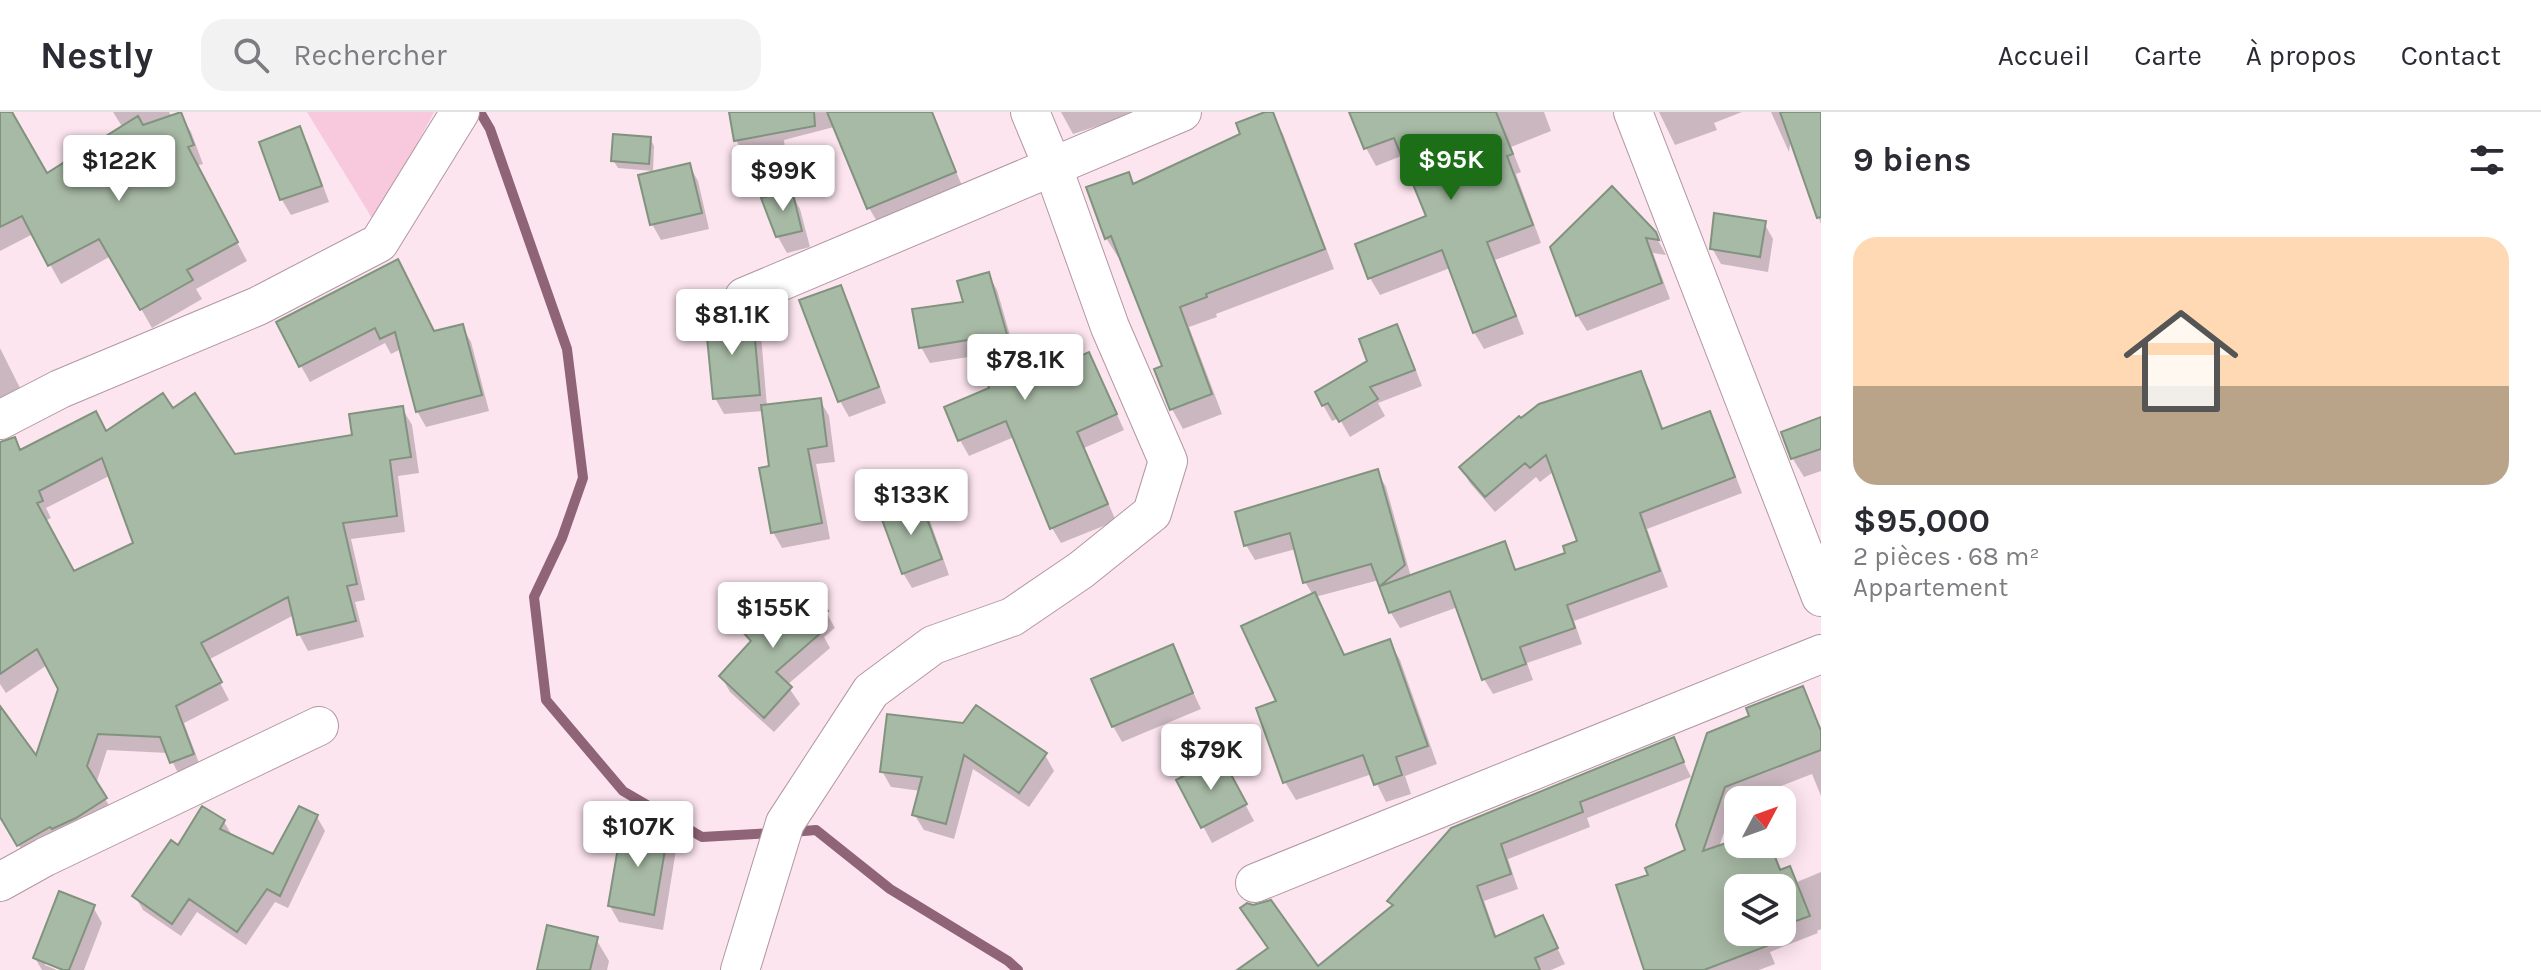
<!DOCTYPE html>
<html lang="fr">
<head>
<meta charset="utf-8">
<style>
	:root { --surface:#fff; --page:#f2f2f3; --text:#2b2b33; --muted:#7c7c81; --line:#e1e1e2; --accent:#1c6f17 }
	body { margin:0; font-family:Karla,sans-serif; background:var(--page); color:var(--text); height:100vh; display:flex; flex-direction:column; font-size:30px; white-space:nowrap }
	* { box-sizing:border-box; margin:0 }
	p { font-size:26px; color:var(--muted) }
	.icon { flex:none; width:44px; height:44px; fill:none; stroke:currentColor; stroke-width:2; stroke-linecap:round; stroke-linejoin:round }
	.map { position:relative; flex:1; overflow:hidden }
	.drawer { display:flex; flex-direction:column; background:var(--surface); width:720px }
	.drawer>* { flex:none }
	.needle { width:52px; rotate:49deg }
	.fabs { position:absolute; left:1724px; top:674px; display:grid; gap:16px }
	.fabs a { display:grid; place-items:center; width:72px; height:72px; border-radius:16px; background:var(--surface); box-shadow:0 4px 20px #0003; font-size:40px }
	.price { position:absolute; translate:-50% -68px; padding:0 18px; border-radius:8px; background:#fff; color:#222; font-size:26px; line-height:52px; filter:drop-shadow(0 2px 4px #0008) }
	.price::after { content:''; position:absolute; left:50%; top:48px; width:24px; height:18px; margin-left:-12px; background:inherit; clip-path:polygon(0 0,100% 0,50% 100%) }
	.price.on { background:var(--accent); color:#fff }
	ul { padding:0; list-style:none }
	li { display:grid; align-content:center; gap:16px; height:424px; padding:0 32px }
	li+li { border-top:2px solid var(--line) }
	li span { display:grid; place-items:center; height:248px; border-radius:24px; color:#555 }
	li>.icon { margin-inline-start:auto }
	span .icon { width:144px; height:144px; fill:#fffc; stroke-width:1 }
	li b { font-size:34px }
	h2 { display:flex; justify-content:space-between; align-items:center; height:96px; padding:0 32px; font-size:34px }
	header { display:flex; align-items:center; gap:48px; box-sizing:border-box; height:112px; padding:0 40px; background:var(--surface); border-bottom:2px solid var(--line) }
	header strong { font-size:38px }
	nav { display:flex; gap:44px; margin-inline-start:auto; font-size:28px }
	.search { width:560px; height:72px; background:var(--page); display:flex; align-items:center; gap:20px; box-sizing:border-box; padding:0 28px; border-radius:24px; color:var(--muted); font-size:30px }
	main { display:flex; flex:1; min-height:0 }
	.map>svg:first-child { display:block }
</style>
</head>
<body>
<header>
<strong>Nestly</strong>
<div class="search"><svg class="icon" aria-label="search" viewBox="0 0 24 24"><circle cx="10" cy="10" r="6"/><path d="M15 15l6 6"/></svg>Rechercher</div>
<nav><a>Accueil</a><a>Carte</a><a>À propos</a><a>Contact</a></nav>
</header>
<main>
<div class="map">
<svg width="1821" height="858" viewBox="0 0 1821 858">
	<rect width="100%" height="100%" fill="#fde5ef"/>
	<!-- green -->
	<path fill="#f8c8dc" d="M307 0H434L375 111Z"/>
	<!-- shadow -->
	<path fill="#0003" fill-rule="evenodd" d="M0 0H9L46 63 123 16 113 0H169L172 5 180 2 191 20 203 52 196 54 247 149 196 177 202 187 152 216 111 144 61 172 33 122 0 139Z
		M731 0H830L834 15 784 28 785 37 745 44 736 28Z
		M914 0H931L963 76 878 111 869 96Z
		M1061 0H1140L1073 22Z
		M1352 0H1544L1551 19 1511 35 1521 60 1516 62 1541 131 1495 148 1524 222 1484 237 1474 220 1450 156 1380 183 1370 166 1428 106 1404 43 1376 54 1366 36Z
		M1659 0H1742L1714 11 1717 18 1675 33Z
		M1771 0H1821V112L1791 26 1789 40Z
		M1272 3 1283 22 1334 157 1216 202 1217 205 1189 215 1222 302 1183 317 1172 297 1164 255 1121 144 1118 145 1106 126 1128 62 1134 74 1243 23Z
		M299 17 308 32 329 90 291 103 282 88 261 31Z
		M650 26 654 34 653 59 618 56 613 48Z
		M689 53 698 69 709 117 661 128 652 112Z
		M791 81 800 97 810 135 787 141 778 125 764 88Z
		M1764 111 1773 127 1768 160 1721 152 1712 136Z
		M1654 121 1666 143 1653 141 1670 187 1587 219 1577 203 1552 136Z
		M397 150 434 221 462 214 471 230 489 299 426 315 417 299 401 237 391 242 385 231 310 270 301 254Z
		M988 162 997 178 1024 272 1097 258 1124 318 1084 336 1116 409 1061 431 1052 416 1014 325 969 344 960 328 991 278 981 243 930 251 921 235 965 191Z
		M840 175 849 191 886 291 849 305 840 289Z
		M752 207 761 223 767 295 820 288 829 304 835 350 816 352 830 427 782 436 773 420 771 355 764 299 724 302 715 286 742 209Z
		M1396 215 1405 230 1422 274 1378 291 1385 304 1350 325 1339 306 1332 309 1323 293 1370 250Z
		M0 236 24 284 0 296Z
		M1640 261 1649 277 1664 319 1709 302 1718 317 1742 381 1647 417 1668 475 1574 509 1582 532 1527 551 1533 568 1493 582 1484 567 1458 495 1400 516 1391 501 1379 468 1315 485 1345 545 1389 529 1400 548 1437 652 1405 664 1411 682 1386 690 1372 662 1296 688 1285 670 1279 590 1313 483 1305 470 1296 437 1255 448 1246 433 1377 360 1386 375 1411 465 1504 432 1517 459 1568 442 1579 430 1553 360 1540 370 1536 365 1495 400 1470 371 1461 356 1521 308Z
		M402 296 412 313 419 361 398 364 405 420 351 427 365 488 355 490 364 525 308 539 299 522 294 503 208 548 229 588 184 611 202 659 181 667 168 641 107 638 96 672 115 703 28 749 3 706 0 708V608L37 648 60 577 47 553 6 581 0 572V382L106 321 172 298 234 344 354 324ZM111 363 136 432 73 461 45 409 51 406 46 396Z
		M1821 307V359L1804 365 1793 347 1783 321Z
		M920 390 929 406 949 463 912 476 903 461Z
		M797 493 826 500 835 516 824 525 830 536 787 573 800 592 774 620 730 580 721 564 752 531 745 520Z
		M1172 535 1201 597 1122 630 1113 614Z
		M1802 577 1821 616V684L1812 662 1745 688H1738V691L1734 692 1719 735 1738 729V732H1771L1782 759 1789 756 1797 770 1821 760V817L1817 819 1818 821 1770 840 1775 852 1759 858H1646L1651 764 1688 739 1752 605ZM1738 776H1782V820H1738Z
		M889 604 1045 643 1054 659 1029 695 973 657 954 727 924 718 914 702 921 679 891 675 882 659Z
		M1673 628 1691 665 1587 706 1590 715 1508 747 1518 777 1484 789 1497 826 1550 821 1565 852 1551 858H1240L1318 857 1393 795 1390 789Z
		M1229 662 1254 709 1212 731 1179 669Z
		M317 705 325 719 288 796 275 790 246 833 197 800 181 824 143 798 135 784 224 710 233 725 273 744Z
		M667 722 676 738 663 818 619 810 610 794Z
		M93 795 102 811 84 858H68L45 849V853L57 858H42L35 846Z
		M596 827 609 849 607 858H539Z"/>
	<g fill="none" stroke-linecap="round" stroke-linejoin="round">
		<!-- stream -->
		<path stroke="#906477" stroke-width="10" d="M480 0 490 17 567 237 583 366 562 426 534 485 546 588 623 679 702 725 772 721
			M792 720 816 718 890 777 1008 849 1018 858"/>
	</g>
	<!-- building -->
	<path fill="#a7baa5" stroke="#81937f" stroke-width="2" fill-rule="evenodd" d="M0 0H12L47 61 138 4 143 13 181 0 194 33 188 35 238 130 187 158 193 168 140 198 99 127 48 154 22 104 0 115Z
		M729 0H814L815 14 734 29Z
		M827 0H932L956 60 867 97Z
		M1265 0H1273L1325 137 1206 182 1207 185 1180 195 1212 282 1170 298 1154 257 1162 254 1111 124 1105 127 1086 75 1129 60 1133 72 1240 22 1236 11Z
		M1349 0H1496L1513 42 1507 44 1533 113 1487 130 1516 204 1473 221 1442 138 1368 167 1355 132 1426 104 1394 26 1364 37Z
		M1780 0H1821V105L1817 106Z
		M300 14 322 74 280 88 259 30Z
		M613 22 651 25 649 52 611 49Z
		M690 51 702 101 650 113 638 63Z
		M1612 74 1656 120 1659 128 1646 126 1662 171 1576 204 1550 135Z
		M792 78 802 119 776 125 761 86Z
		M1714 101 1766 109 1760 145 1710 137Z
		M398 147 434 219 463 212 482 283 416 300 395 220 380 227 375 216 299 255 276 210Z
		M989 160 1021 271 1089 240 1117 302 1077 320 1108 392 1050 417 1006 309 958 329 944 295 989 276 974 227 919 236 912 197 963 190 957 169Z
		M841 173 879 275 838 290 799 188Z
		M732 203 742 207 753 205 760 283 713 287 705 205Z
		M1397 212 1415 258 1370 275 1378 287 1339 310 1328 291 1322 294 1315 280 1367 249 1359 227Z
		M1641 259 1662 317 1710 299 1735 365 1640 401 1660 459 1567 493 1575 516 1520 535 1526 552 1482 568 1450 479 1389 501 1371 452 1303 471 1290 421 1244 434 1235 400 1378 357 1405 453 1380 474 1505 429 1515 458 1565 441 1563 434 1577 429 1546 343 1530 356 1525 351 1485 385 1459 355 1519 304 1521 306 1539 292Z
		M163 281 173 296 195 281 235 342 352 323 349 302 403 294 411 345 390 348 397 404 343 411 357 472 347 474 356 509 297 523 288 485 201 531 222 570 176 594 194 642 170 651 160 625 98 622 87 654 107 686 76 706 52 717 50 715 17 734 0 705V594L36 643 58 577 37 537 0 562V330L15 325 20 338 96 299 106 319ZM102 346 133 431 74 459 37 391 43 389 39 379Z
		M821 286 827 334 808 337 822 411 771 421 759 356 769 354 761 293Z
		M1821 305V337L1791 347 1781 320Z
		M920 388 942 447 902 462 880 402Z
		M811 479 828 499 815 510 823 519 776 560 792 575 764 606 719 564 751 529 742 519 788 480 798 490Z
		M1315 480 1344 543 1390 527 1428 634 1396 645 1402 663 1374 673 1363 643 1283 671 1256 596 1276 589 1241 514Z
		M1173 532 1193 581 1112 615 1091 567Z
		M1803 574 1821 619V638L1725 675 1703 739 1738 727V732H1770L1780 758 1790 754 1810 804 1782 814V776H1738V820H1767L1762 822 1767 834 1704 858H1644L1616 773 1648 763 1645 756 1685 738 1676 713 1707 621 1749 604 1746 596Z
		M976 593 1047 641 1019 681 964 643 946 712 912 703 922 665 880 660 887 602 963 611Z
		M1674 625 1684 650 1580 690 1583 700 1501 732 1511 762 1477 774 1495 825 1543 803 1558 836 1535 846 1540 858H1237L1268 836 1240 796 1247 791 1253 793 1271 788 1318 854 1393 793 1387 789 1451 716Z
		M1221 644 1247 692 1201 716 1176 668Z
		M202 694 225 708 220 717 273 742 299 694 318 703 280 784 267 777 237 820 189 787 172 812 132 784 171 728 178 733Z
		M622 712 668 720 654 803 608 794Z
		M59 779 95 793 69 858H63L33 846Z
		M547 813 598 825 590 858H537Z"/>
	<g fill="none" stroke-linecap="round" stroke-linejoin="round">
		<!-- minor casing -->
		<g stroke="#b297a2" stroke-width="40">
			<path id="minor" d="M1633 0 1821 485
				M744 185 1182 0
				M0 308 60 277 258 194 379 131 460 0
				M0 770 45 745 319 614
				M1255 771 1821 542
				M740 858 785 711 871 579 933 533 1012 505 1081 458 1152 401 1168 349 1110 215 1052 53 1030 0"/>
		</g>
		<!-- minor -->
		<use href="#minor" stroke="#fff" stroke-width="38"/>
	</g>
</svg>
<div class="fabs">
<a><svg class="needle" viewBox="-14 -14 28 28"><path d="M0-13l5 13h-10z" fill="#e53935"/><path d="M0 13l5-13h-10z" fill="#7c7c81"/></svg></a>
<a><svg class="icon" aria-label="layers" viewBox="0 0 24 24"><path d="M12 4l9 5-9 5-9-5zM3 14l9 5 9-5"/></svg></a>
</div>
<b class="price on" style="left:1451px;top:90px">$95K</b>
<b class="price" style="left:119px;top:91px">$122K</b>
<b class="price" style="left:783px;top:101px">$99K</b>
<b class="price" style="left:732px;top:245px">$81.1K</b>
<b class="price" style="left:1025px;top:290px">$78.1K</b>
<b class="price" style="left:911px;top:425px">$133K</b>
<b class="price" style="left:773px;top:538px">$155K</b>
<b class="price" style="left:1211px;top:680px">$79K</b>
<b class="price" style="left:638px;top:757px">$107K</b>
</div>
<section class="drawer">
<h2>9 biens<svg class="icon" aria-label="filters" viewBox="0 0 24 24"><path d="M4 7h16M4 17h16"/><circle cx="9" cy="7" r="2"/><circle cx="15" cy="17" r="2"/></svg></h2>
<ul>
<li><span style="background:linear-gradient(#ffd9b3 60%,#b9a48a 0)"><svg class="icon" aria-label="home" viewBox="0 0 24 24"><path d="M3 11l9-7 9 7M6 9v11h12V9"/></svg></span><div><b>$95,000</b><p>2 pièces · 68 m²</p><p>Appartement</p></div></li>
</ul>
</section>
</main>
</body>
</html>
